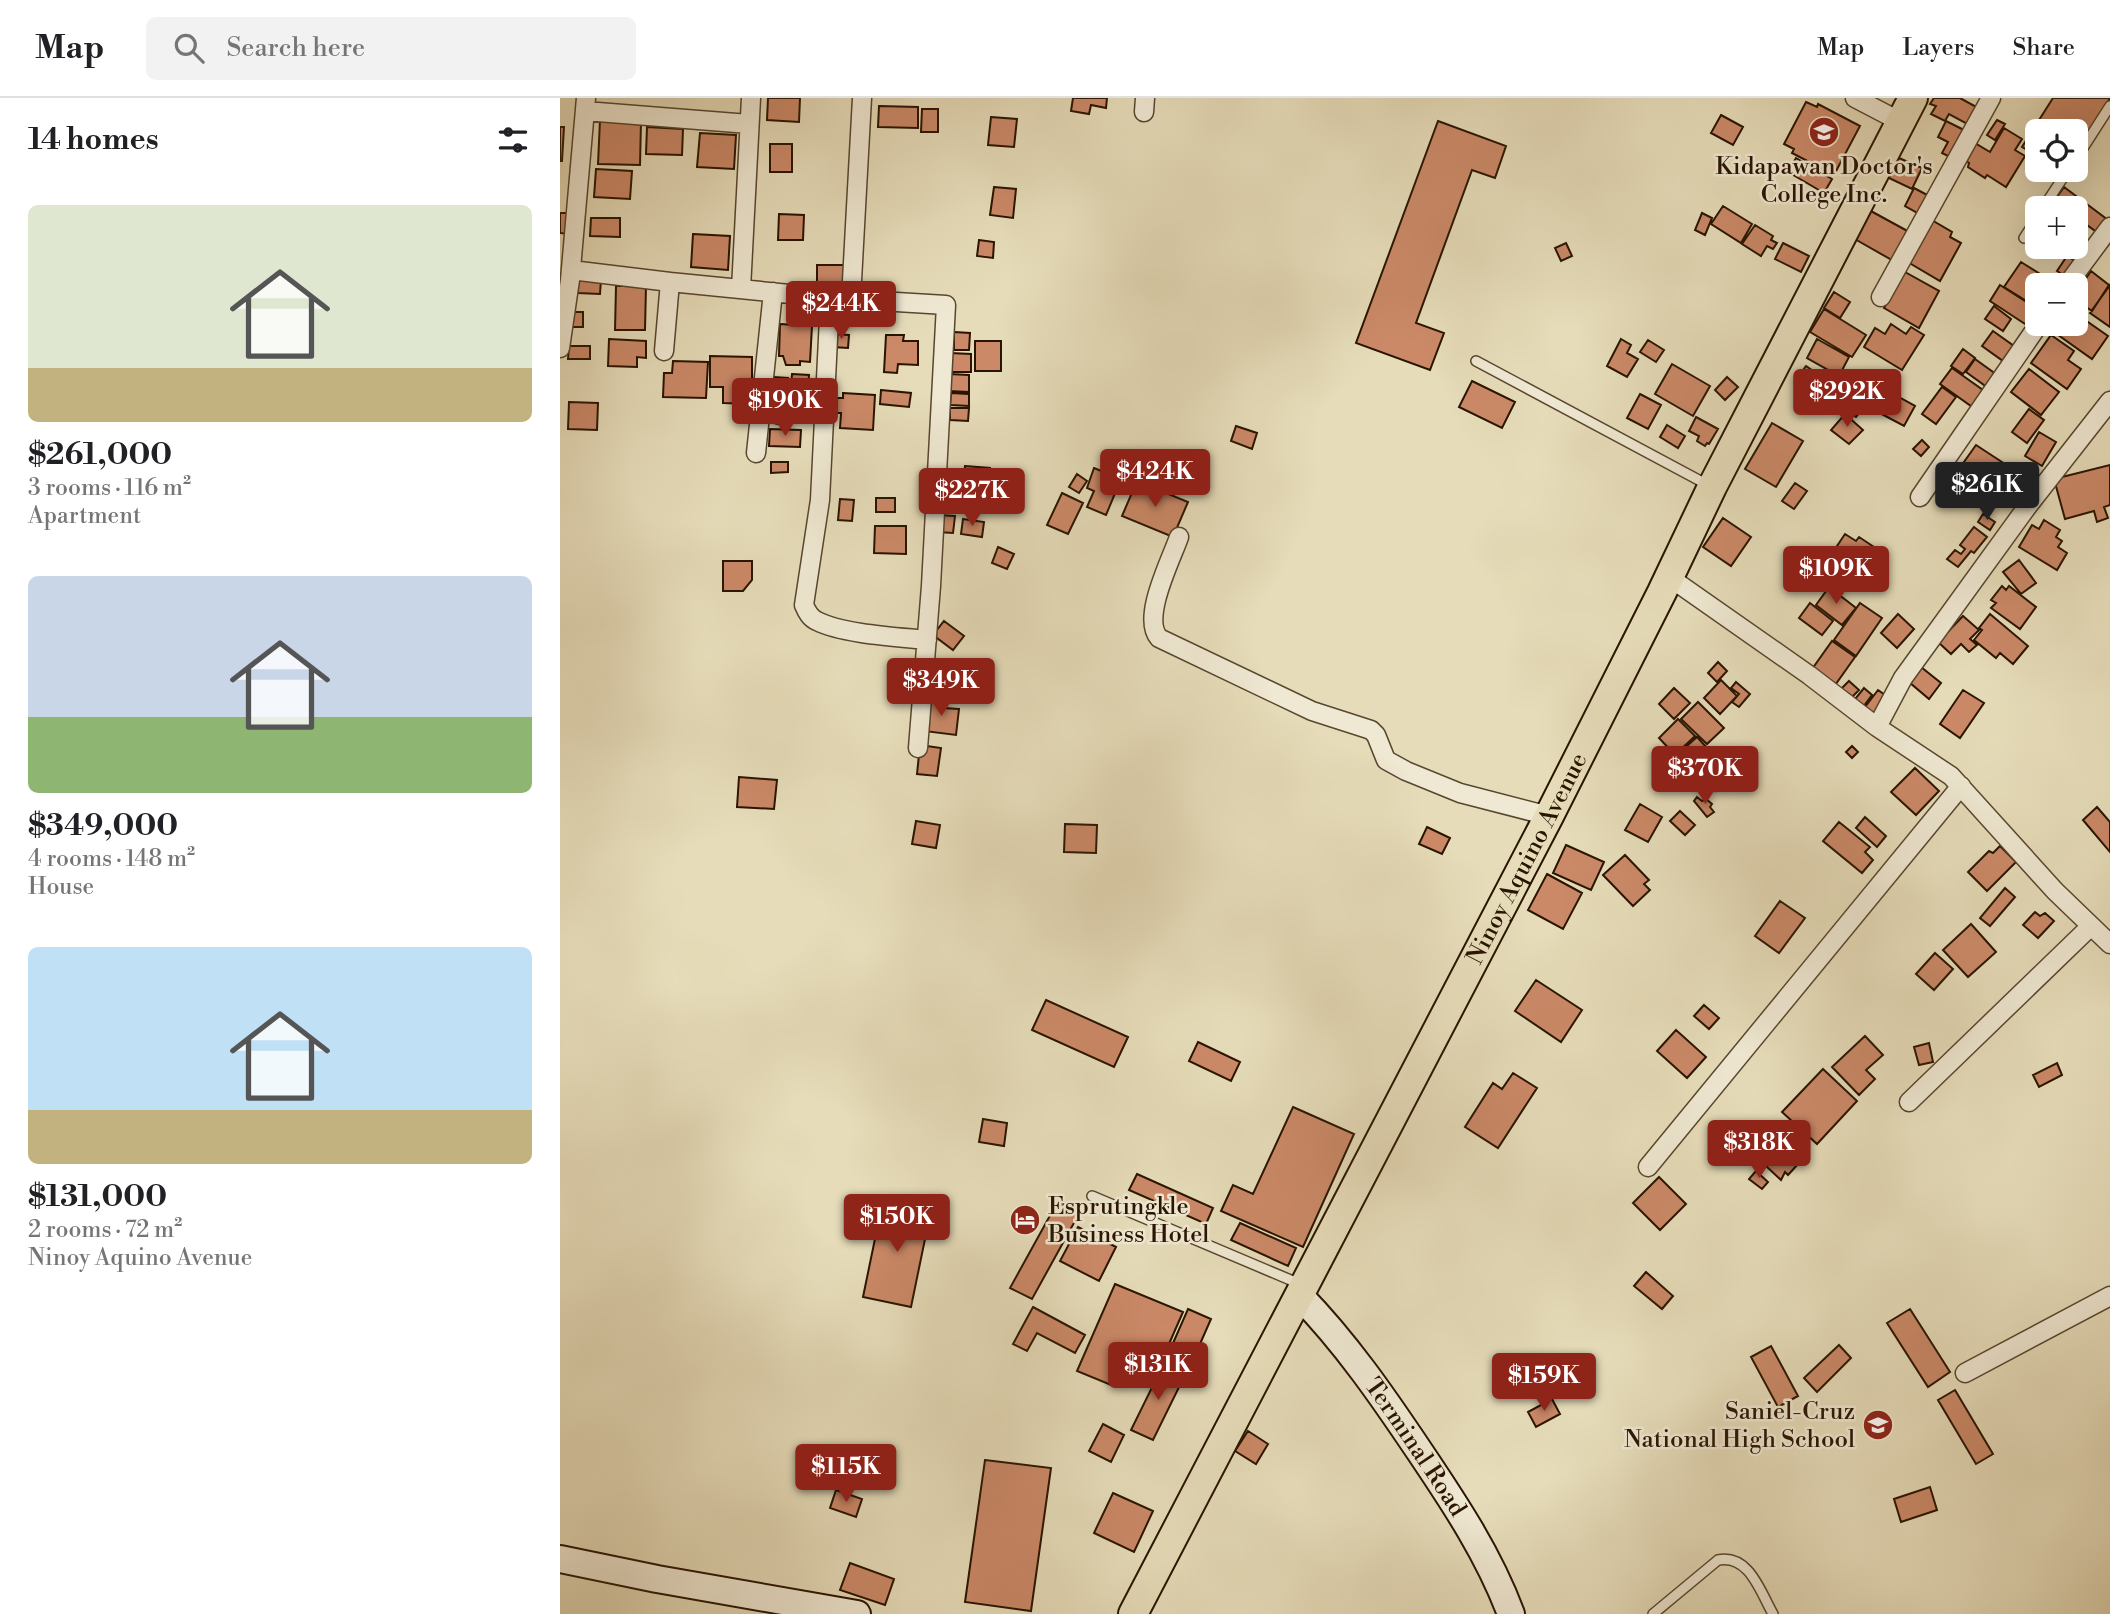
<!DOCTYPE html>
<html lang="en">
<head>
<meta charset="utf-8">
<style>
	:root { --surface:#fff; --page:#f2f2f2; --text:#202124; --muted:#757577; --line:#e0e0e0; --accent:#8f2418 }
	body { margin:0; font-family:"Libre Bodoni",serif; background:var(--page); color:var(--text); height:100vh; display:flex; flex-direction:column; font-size:26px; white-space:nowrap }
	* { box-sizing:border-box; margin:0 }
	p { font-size:23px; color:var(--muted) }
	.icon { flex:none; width:38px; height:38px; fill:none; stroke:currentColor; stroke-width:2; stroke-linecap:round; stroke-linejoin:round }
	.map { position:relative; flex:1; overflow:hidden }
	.panel { display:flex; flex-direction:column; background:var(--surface); width:560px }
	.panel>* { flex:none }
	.controls { position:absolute; left:1465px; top:21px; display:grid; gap:14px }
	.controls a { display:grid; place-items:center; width:63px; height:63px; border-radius:10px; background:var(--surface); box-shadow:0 7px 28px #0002; font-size:35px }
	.price { position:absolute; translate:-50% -60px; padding:0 16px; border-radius:7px; background:var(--accent); color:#fff; font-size:23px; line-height:46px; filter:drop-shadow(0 2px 4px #0008) }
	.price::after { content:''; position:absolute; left:50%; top:42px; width:21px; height:16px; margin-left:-10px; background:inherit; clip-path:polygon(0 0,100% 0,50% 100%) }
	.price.selected { background:#222; color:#fff }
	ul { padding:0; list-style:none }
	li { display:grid; align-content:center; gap:14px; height:371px; padding:0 28px }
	li span { display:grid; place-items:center; height:217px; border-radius:10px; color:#555 }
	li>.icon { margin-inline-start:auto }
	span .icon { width:126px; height:126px; fill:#fffc; stroke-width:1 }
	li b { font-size:30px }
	h2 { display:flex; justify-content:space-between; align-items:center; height:84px; padding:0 28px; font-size:30px }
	header { display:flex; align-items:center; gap:42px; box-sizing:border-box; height:98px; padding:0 35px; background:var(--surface); border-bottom:2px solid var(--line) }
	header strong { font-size:33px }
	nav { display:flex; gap:38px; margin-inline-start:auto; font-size:24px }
	.search { width:490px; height:63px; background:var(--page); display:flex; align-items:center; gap:18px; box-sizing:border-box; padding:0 24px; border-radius:10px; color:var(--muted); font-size:26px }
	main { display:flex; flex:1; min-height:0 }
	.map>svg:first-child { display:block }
</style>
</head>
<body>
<header>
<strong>Map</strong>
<div class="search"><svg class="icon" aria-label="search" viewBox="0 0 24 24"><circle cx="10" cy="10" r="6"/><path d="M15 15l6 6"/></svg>Search here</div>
<nav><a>Map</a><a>Layers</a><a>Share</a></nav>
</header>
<main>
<section class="panel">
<h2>14 homes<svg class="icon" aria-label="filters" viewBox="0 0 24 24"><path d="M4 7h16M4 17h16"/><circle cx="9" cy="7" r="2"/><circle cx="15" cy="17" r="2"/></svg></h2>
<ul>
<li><span style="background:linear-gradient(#dfe7d0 75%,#c2b280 0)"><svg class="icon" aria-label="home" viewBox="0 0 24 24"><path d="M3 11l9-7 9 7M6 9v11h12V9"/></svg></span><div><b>$261,000</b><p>3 rooms · 116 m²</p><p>Apartment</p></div></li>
<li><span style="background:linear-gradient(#c9d6e8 65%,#8fb573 0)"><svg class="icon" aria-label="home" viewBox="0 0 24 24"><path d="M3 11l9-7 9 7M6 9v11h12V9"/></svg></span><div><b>$349,000</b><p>4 rooms · 148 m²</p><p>House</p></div></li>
<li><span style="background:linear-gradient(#bfe0f5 75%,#c2b280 0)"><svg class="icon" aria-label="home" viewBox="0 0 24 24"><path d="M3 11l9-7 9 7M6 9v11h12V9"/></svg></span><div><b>$131,000</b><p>2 rooms · 72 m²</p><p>Ninoy Aquino Avenue</p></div></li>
</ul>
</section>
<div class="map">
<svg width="1550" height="1516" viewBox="0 0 1550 1516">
	<rect width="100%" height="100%" fill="#e6dcb9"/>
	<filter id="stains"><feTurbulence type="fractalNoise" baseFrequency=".00286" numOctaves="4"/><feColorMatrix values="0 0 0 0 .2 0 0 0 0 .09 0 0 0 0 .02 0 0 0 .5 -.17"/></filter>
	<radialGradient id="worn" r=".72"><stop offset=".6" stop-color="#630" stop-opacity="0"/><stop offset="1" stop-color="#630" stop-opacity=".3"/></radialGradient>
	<!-- building -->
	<path fill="#cb8968" stroke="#291400" stroke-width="2" d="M208 0H240L239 24 207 22Z
		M513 0H547L546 10 531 7 529 16 511 13Z
		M1374 0H1400L1420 11 1411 28 1389 16 1385 23 1371 16 1376 8 1370 6Z
		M1493 0H1550L1516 56V33H1477V58L1462 49Z
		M1246 4 1257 9 1258 6 1300 28 1274 77 1232 55 1234 51 1224 46Z
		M319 8 358 9V30L318 29Z
		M362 11H378V34H361Z
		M1161 17 1183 29 1173 47 1151 35Z
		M431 19 457 21 454 49 428 47Z
		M40 22 81 23 80 67 38 66Z
		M1437 22 1445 26 1435 42 1427 37Z
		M878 23 946 48 935 80 912 72 856 225 884 235 870 272 796 245Z
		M1386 23 1408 34 1394 61 1382 55 1388 44 1378 39Z
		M0 29H4L2 63H0Z
		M87 29 123 31 122 57 86 56Z
		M1444 30 1462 41 1455 52 1465 58 1446 89 1427 77 1425 80 1408 69 1409 65 1404 62 1413 44 1430 54Z
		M140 35 176 37 174 71 137 69Z
		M210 46H232V74H210Z
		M1236 60 1272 81 1264 95 1228 74Z
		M1339 60 1362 70 1352 91 1329 80Z
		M36 71 72 73 70 101 34 99Z
		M434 89 456 91 453 120 430 117Z
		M1504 89 1548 122 1538 135 1516 119V110H1503L1494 103Z
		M1354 90 1371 99 1361 117 1345 108Z
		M1163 108 1192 126 1181 145 1151 126Z
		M1309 112 1353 136 1337 165 1293 140Z
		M0 115H11L10 136 0 135Z
		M1142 115 1152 120 1145 137 1135 132Z
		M219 116 244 117 243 142H218Z
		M31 120H60V139L30 138Z
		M1370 121 1392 134 1390 139 1401 145 1380 183 1346 163Z
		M1195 127 1213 138 1211 142 1217 145 1213 151 1207 148 1201 158 1182 146Z
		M133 136 170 138 168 172 131 169Z
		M419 142 434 144 433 160 417 158Z
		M1006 145 1012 158 1001 163 995 150Z
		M1223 145 1249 158 1241 174 1215 161Z
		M1507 158 1520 166 1510 181 1497 173Z
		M1461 164 1485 179 1468 204 1444 189Z
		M257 167H286L285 193H257Z
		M1531 173 1549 187 1532 213 1516 202V195Z
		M1345 174 1379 193 1359 230 1324 210Z
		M18 180 41 181 40 196 18 195Z
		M1440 187 1476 210 1465 226 1430 203Z
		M1550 187V229L1530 215Z
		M56 188H86L85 232H55Z
		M1274 194 1290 204 1280 220 1264 210Z
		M1434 208 1451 221 1443 233 1425 221Z
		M1264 211 1306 237 1292 259 1250 234Z
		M9 214H23V229H10Z
		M1518 217 1548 238 1532 261 1494 234 1500 226 1505 228 1507 226H1516Z
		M220 226 252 228 250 264 240 263V267H226L223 258H219Z
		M1331 226 1346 236 1351 229 1364 237 1342 272 1304 249 1315 230 1325 236Z
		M1433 233 1454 248 1443 263 1422 248Z
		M394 234 410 235 409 252H394Z
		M273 236 289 237 288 250 272 249Z
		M326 237H344L343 243H358V267L338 266 337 275 324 274Z
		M1491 237 1514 253 1508 262 1521 271 1507 291 1471 265Z
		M49 241 86 243V260L77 259V269L48 268Z
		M1061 241 1071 247 1067 255 1078 261 1067 279 1047 268Z
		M1257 241 1289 259 1279 278 1247 260Z
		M1088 242 1104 252 1096 264 1080 254Z
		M415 243H441V273H415Z
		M9 248H30V261H8Z
		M1403 251 1415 260 1403 276 1391 268Z
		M390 255 411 256V274H389Z
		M150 258 192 259V306L163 305V289H150Z
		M1415 261 1440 279 1431 292 1406 274Z
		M113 263 148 264 146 300 103 299 104 275H112Z
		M1112 266 1150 288 1133 318 1095 296Z
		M1246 268 1268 283 1258 298 1235 283Z
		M1392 270 1430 297 1418 313 1380 286Z
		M1469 271 1499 294 1481 317 1451 294Z
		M232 276 249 277 247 304 242 303 241 309 233 308V302H230Z
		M389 276 409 277V294L388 293Z
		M213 279 228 280 226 299 212 298Z
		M1167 279 1178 289 1165 302 1155 292Z
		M912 283 955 304 942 330 899 309Z
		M1382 289 1396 299 1376 326 1362 316Z
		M1289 291 1307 305 1296 319 1277 306Z
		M321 292 351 295 349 309 320 306Z
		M1328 293 1355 308 1344 328 1316 313Z
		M283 295 315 297 313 332 280 330 281 315H276L277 300H283Z
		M391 295 409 296V308L390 307Z
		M1080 296 1101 307 1088 331 1067 320Z
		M9 304 38 305 37 332 8 331Z
		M390 310H409L408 323 390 322Z
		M1469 311 1484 322 1467 345 1452 334Z
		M205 314 231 319 229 328 203 323Z
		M1285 316 1303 332 1289 346 1271 332Z
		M1136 319 1158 331 1149 346 1147 345 1145 348 1137 343 1139 338 1129 333Z
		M1212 325 1243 343 1216 389 1185 371Z
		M1107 327 1125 338 1118 350 1100 339Z
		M676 328 697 335 692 351 671 343Z
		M210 331 241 332 240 349 209 348Z
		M1479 334 1496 344 1482 368 1465 358Z
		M1362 342 1369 349 1361 358 1353 351Z
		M1416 347 1448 368 1431 393 1399 371Z
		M211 364H228V374L211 375Z
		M1550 367V407L1544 409 1548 420 1537 424 1534 413 1505 421 1494 381Z
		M405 368 430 370 428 398 403 396Z
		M534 370 561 381 546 417 527 409 534 393 527 390Z
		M517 376 527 383 519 395 509 389Z
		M577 383 628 404 613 439 562 418Z
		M1235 385 1247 393 1234 411 1222 403Z
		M502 395 523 405 508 436 487 427Z
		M316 400H335V414H316Z
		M429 400V414H416L415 401Z
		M280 401 294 402 292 423 278 422Z
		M1423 416 1435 424 1430 432 1418 424Z
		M378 417 395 418 393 435 377 434Z
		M1163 420 1191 439 1171 468 1143 449Z
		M403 421 424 424 422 439 401 436Z
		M1484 422 1500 432 1496 439 1502 443 1498 449 1507 455 1497 472 1459 449 1472 427 1479 431Z
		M315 428H346V456L314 455Z
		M1414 429 1427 439 1414 455 1411 453 1398 469 1387 461 1395 452 1401 456 1405 451 1400 447Z
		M1285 436 1296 443 1299 439 1317 451 1307 466 1304 464 1298 474 1271 457Z
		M438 449 454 456 447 471 432 465Z
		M1459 462 1476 485 1461 496 1443 474Z
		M163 463H192V482L183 493H163Z
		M1442 488 1446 492 1449 488 1476 509 1460 531 1431 510 1436 505 1431 502Z
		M1269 489 1296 510 1282 527 1256 507Z
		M1250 505 1273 523 1262 537 1239 520Z
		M1300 505 1322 520 1296 558 1274 542Z
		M1338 516 1354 531 1337 550 1321 535Z
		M1430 516 1468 548 1453 566 1440 555 1436 560 1414 542 1422 532 1419 530Z
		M1403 518 1419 532 1410 541 1417 547 1409 554 1401 546 1391 556 1378 544Z
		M384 523 404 538 393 552 373 537Z
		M1272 543 1295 559 1273 590 1250 574Z
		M1158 564 1167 573 1157 584 1148 575Z
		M1361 569 1381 585 1369 601 1349 584Z
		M1161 582 1177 598 1160 616 1144 600Z
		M1289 583 1299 592 1287 604 1277 595Z
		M1176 584 1190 596 1179 609 1172 604 1179 596 1171 590Z
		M1114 590 1130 605 1114 621 1099 606Z
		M1304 590 1312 597 1300 613 1291 606Z
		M1318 592 1328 599 1312 621 1302 613Z
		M1403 592 1424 605 1400 640 1380 626Z
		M367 601 385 603 384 610 399 611 396 637 364 633Z
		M1138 604 1164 630 1147 646 1121 621Z
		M1118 621 1135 638 1115 657 1099 640Z
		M1137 639 1158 662 1140 678 1119 655Z
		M360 647 381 650 377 678 357 676Z
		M1292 648 1298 654 1292 660 1286 654Z
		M1355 670 1379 693 1356 717 1331 694Z
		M1162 673 1169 682 1156 693 1148 683Z
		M179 679 217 682 214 711 177 709Z
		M1137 699 1142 703 1146 701 1152 706 1150 709 1154 714 1147 719 1134 703Z
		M1080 706 1102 719 1088 744 1065 732Z
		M1537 709 1550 724V754L1523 722Z
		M1120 713 1135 727 1125 737 1110 723Z
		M1305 719 1326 738 1317 749 1296 730Z
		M356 723 380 727 376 750 352 746Z
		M1279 724 1310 749 1305 754 1313 762 1302 775 1263 743Z
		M505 726 537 727 536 755 504 754Z
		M867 729 890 740 882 756 859 746Z
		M1006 747 1044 764 1031 792 993 775Z
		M1440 748 1456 764 1427 793 1408 774 1429 753 1433 755Z
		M1065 757 1089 782 1084 786 1090 792 1073 808 1043 777Z
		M987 776 1022 795 1003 831 968 812Z
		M1445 790 1455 799 1430 828 1420 820Z
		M1220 803 1245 820 1219 855 1195 838Z
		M1475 814 1480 818 1485 815 1494 823 1478 840 1463 827Z
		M1411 826 1436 854 1408 879 1383 852Z
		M1375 855 1393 871 1374 892 1356 876Z
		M976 882 1022 912 1001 944 955 913Z
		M486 902 568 939 554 969 472 932Z
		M1144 907 1159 920 1149 931 1134 918Z
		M1116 932 1146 959 1127 980 1097 953Z
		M1305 938 1323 957 1306 972 1315 981 1299 997 1272 969Z
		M638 944 680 964 671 983 629 963Z
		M1369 945 1373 964 1359 967 1354 949Z
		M1497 965 1502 977 1479 989 1473 977Z
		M1263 971 1297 1003 1257 1046 1222 1014Z
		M953 975 977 990 938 1050 905 1029 933 985 942 991Z
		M733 1009 794 1036 743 1149 661 1113 673 1087 693 1096Z
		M423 1021 447 1025 444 1048 419 1044Z
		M1209 1037 1239 1065 1228 1077 1225 1074 1221 1082 1192 1055Z
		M1196 1073 1208 1084 1202 1091 1189 1081Z
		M577 1076 653 1110 646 1126 569 1092Z
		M1099 1079 1126 1106 1100 1132 1073 1105Z
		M323 1102 371 1112 351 1209 303 1199Z
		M498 1103 520 1114 472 1201 450 1190Z
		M680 1125 736 1150 728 1168 671 1142Z
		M518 1129 556 1149 539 1183 500 1163Z
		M1086 1174 1113 1198 1102 1211 1074 1188Z
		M555 1186 623 1214 595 1278 561 1264 551 1287 517 1273Z
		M473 1209 525 1237 515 1255 477 1235 467 1253 453 1246Z
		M628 1211 651 1221 629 1271 606 1261Z
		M1350 1211 1390 1274 1368 1289 1327 1225Z
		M1279 1247 1291 1260 1257 1294 1244 1280Z
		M1211 1248 1238 1298 1218 1309 1191 1259Z
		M604 1265 626 1275 593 1342 571 1332Z
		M1395 1292 1433 1356 1416 1366 1378 1302Z
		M992 1301 1000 1316 976 1329 968 1314Z
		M543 1326 564 1337 551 1364 529 1353Z
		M688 1333 708 1346 696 1366 675 1353Z
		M425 1362 491 1370 471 1513 405 1504Z
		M1370 1389 1377 1412 1341 1424 1334 1401Z
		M276 1392 302 1401 296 1419 270 1410Z
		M553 1395 593 1413 574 1454 534 1435Z
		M290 1465 334 1481 325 1507 280 1492Z"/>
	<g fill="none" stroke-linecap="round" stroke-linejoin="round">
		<!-- lane casing -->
		<g stroke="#58462e" stroke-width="12">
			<path id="lane" d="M1516 61 1550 8
				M1483 110 1508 72
				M1464 140 1477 120
				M916 263 1148 387
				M532 1098 740 1186
				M1093 1516 1158 1462C1189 1456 1200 1493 1213 1516"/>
		</g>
		<!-- street casing -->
		<g stroke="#58462e" stroke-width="21">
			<path id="street" d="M1295 0 1341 24
				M25 13 189 26
				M584 14 585 0
				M11 172 110 184
				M1507 187 1550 129
				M181 191 191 0
				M1321 199 1431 0
				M270 200 260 402 244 507C247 514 250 520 257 523 282 536 338 539 367 542
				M291 201 302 0
				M0 250 10 182 26 0
				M104 253 110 184 270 200 386 207 371 488 358 650
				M196 355 213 194
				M1360 399 1479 226
				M619 439C611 462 581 520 599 540L752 613 811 632 816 637 826 662 846 673 900 695 989 718
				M1109 479 1249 577 1317 629 1391 678 1495 793 1550 846
				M1317 629 1343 580 1467 409 1550 303
				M1349 1004 1531 828
				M1088 1069 1401 688
				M1405 1275 1550 1198"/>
		</g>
		<!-- secondary casing -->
		<g stroke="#291400" stroke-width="30">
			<g id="secondary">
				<path id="s1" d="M739 1197C786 1245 823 1299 860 1354 895 1406 929 1457 951 1516"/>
				<path d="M0 1461 97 1481 297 1516"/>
			</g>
		</g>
		<!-- primary casing -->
		<g stroke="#291400" stroke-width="32">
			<g id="primary">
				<path id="s2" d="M573 1516 989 718 1102 494 1152 389 1353 0"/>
			</g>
		</g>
		<!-- lane -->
		<use href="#lane" stroke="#efe8d2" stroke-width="9"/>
		<!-- street -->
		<use href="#street" stroke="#efe8d2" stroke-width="18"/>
		<!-- secondary -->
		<use href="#secondary" stroke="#efe8d2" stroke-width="26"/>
		<!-- primary -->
		<use href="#primary" stroke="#e6dcb9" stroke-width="28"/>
	</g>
	<!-- icons -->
	<defs>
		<g id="university-disc" transform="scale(1.575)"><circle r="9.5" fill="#8f2418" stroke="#efe8d2"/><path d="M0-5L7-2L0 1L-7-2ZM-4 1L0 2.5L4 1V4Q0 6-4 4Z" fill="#fff"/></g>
		<g id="hotel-disc" transform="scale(1.575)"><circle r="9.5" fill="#8f2418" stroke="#efe8d2"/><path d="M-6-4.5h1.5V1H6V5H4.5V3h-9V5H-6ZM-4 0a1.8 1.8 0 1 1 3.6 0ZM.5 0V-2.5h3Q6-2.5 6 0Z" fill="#fff"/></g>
		<g id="school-disc" transform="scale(1.575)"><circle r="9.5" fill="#8f2418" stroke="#efe8d2"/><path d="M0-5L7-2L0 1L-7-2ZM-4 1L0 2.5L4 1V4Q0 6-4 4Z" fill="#fff"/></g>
	</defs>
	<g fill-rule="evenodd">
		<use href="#university-disc" x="1264" y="34"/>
		<use href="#hotel-disc" x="465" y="1122"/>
		<use href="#school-disc" x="1318" y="1327"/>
	</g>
	<g text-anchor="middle" stroke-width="5" stroke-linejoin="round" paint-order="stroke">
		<!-- poi labels -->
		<g font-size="24" fill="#291400" stroke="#efe8d2">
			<text x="1264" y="76">Kidapawan Doctor's<tspan x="1264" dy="28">College Inc.</tspan></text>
			<text x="488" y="1116" text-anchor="start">Esprutingkle<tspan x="488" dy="28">Business Hotel</tspan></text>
			<text x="1295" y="1321" text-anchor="end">Saniel-Cruz<tspan x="1295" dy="28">National High School</tspan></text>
		</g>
		<!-- street labels -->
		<g font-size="24" fill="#291400" stroke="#efe8d2">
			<text dy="8" stroke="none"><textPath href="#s2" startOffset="852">Ninoy Aquino Avenue</textPath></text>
			<text dy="8" stroke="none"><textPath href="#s1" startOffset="192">Terminal Road</textPath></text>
		</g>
	</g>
	<rect width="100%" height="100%" filter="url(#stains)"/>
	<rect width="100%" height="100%" fill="url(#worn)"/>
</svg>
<div class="controls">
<a><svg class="icon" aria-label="locate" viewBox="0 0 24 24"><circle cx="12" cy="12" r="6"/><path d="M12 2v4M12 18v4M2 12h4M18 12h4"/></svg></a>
<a>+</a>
<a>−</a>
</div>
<b class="price" style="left:281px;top:243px">$244K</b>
<b class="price" style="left:1287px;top:331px">$292K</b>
<b class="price" style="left:225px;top:340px">$190K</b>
<b class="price" style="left:595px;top:411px">$424K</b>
<b class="price selected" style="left:1427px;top:424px">$261K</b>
<b class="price" style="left:412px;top:430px">$227K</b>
<b class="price" style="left:1276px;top:508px">$109K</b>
<b class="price" style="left:381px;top:620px">$349K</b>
<b class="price" style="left:1145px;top:708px">$370K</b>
<b class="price" style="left:1199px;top:1082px">$318K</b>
<b class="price" style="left:337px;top:1156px">$150K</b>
<b class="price" style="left:598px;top:1304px">$131K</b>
<b class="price" style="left:984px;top:1315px">$159K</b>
<b class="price" style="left:286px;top:1406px">$115K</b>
</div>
</main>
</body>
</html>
